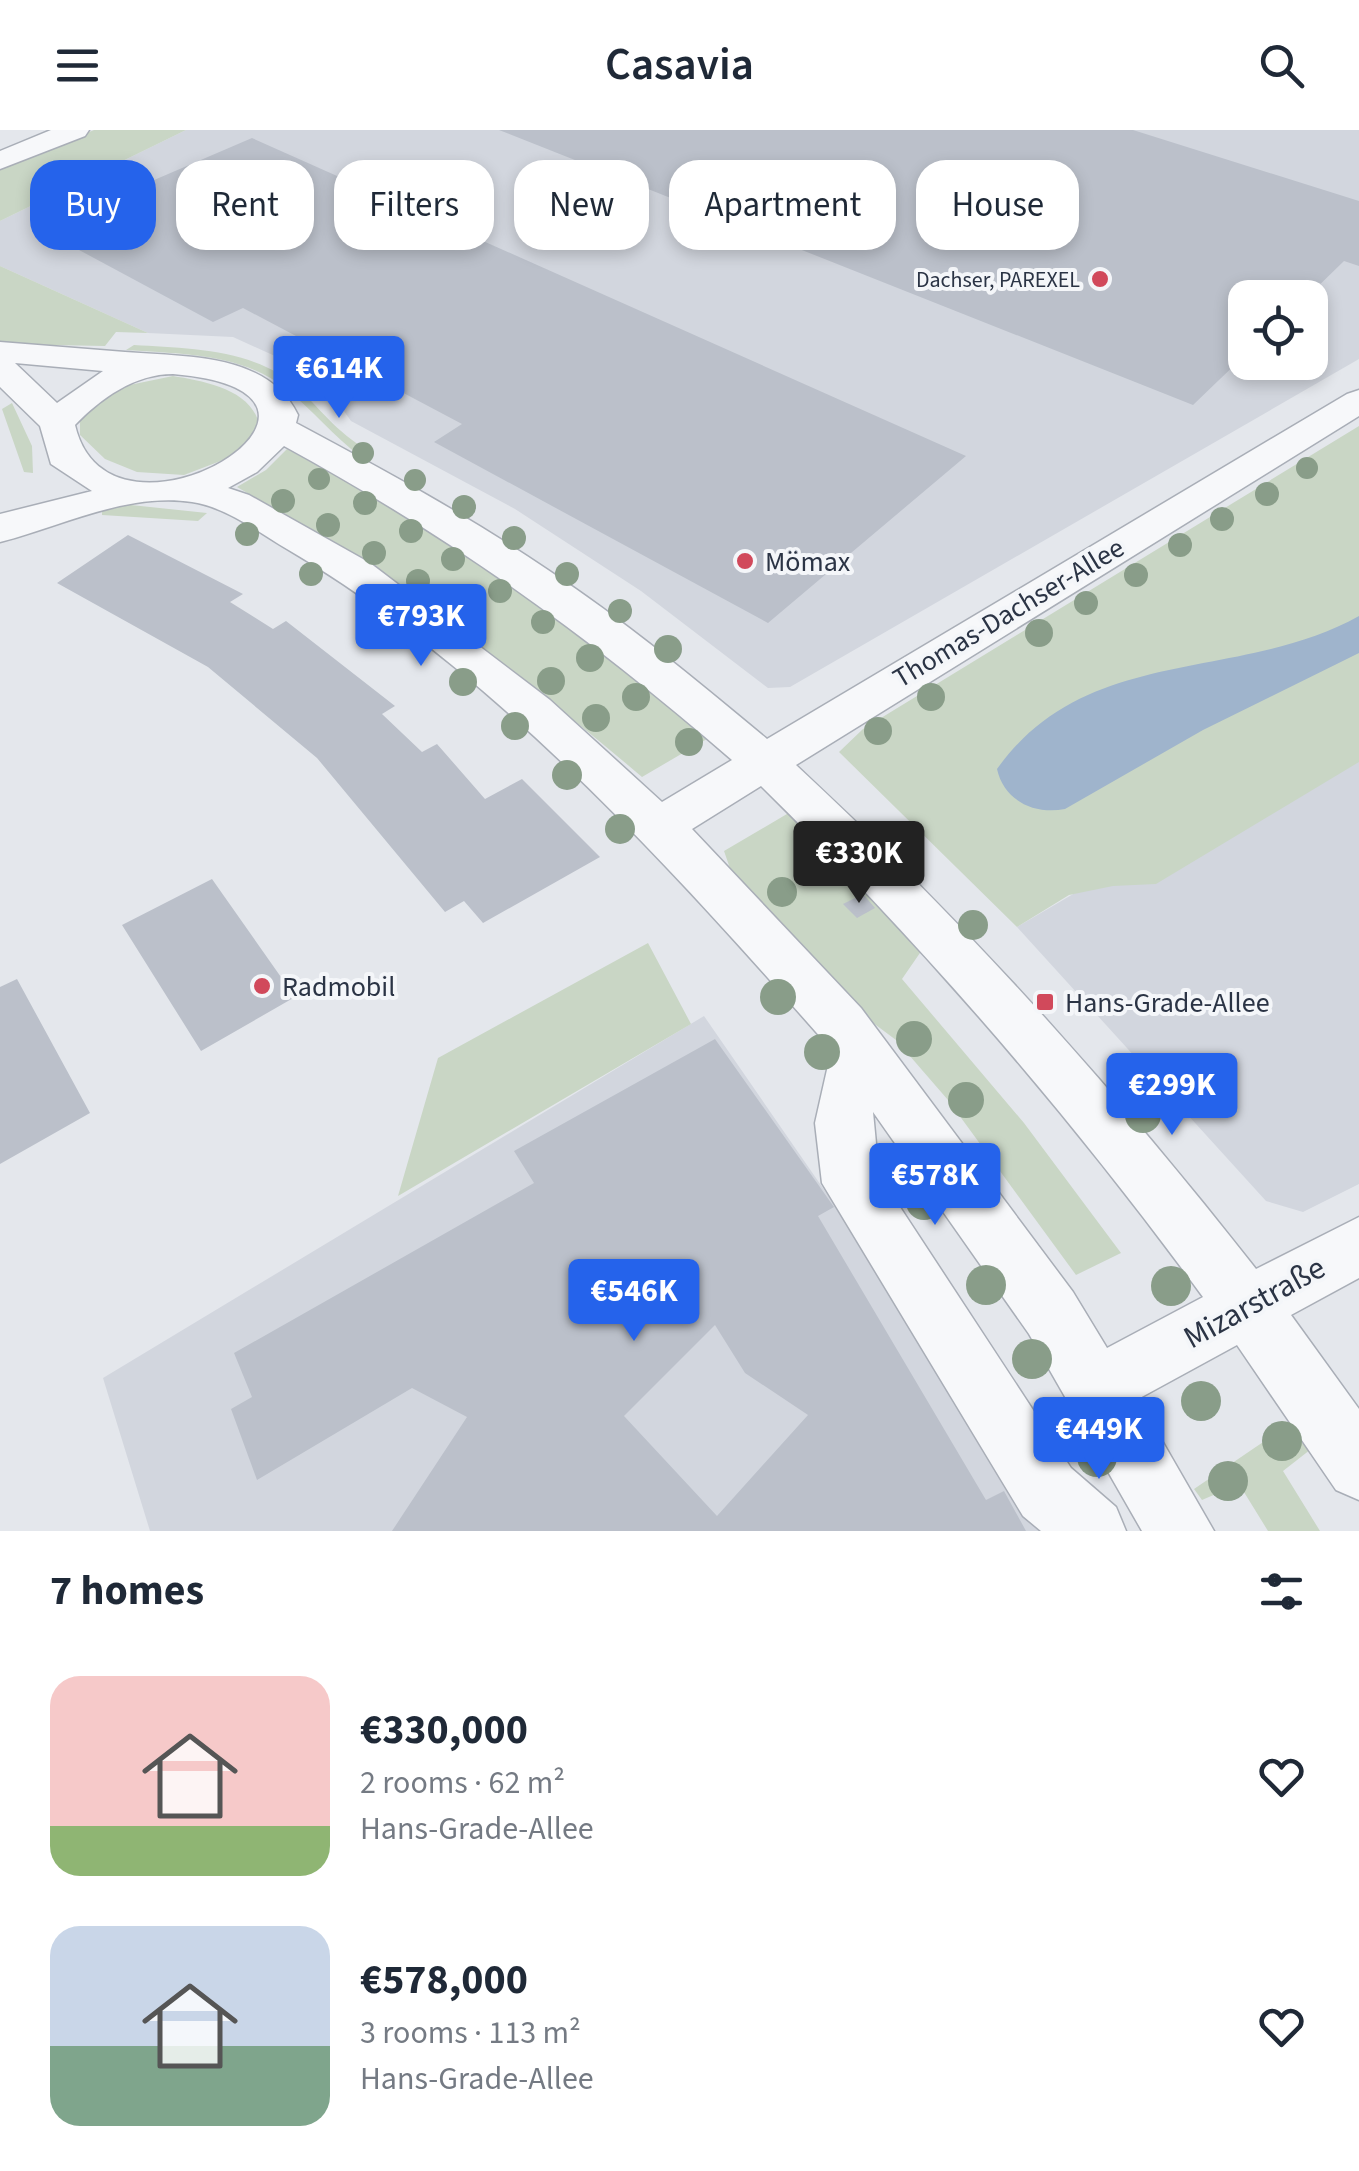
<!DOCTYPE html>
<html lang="en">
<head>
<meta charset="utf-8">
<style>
	:root { --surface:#fff; --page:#f6f6f7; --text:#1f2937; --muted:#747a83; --accent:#2563eb }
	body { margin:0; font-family:"Source Sans 3",sans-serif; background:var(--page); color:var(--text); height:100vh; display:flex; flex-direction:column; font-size:38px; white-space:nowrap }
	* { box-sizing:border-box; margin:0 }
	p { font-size:32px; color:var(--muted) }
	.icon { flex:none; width:55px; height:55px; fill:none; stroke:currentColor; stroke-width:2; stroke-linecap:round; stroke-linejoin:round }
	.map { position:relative; height:1401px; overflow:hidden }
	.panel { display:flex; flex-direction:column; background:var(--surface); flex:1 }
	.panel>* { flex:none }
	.top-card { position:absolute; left:30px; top:30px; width:1300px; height:90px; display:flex; gap:20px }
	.buttons { position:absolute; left:1228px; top:150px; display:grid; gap:20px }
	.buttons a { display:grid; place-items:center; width:100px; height:100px; border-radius:20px; background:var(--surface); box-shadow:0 5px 15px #0003; font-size:50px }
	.price { position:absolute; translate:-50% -85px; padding:0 22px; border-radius:10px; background:var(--accent); color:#fff; font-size:32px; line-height:65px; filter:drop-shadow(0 2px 5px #0008) }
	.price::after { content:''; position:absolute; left:50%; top:60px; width:30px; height:22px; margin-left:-15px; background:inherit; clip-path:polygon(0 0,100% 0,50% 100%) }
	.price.active { background:#222; color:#fff }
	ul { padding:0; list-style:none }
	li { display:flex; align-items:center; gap:30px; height:250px; padding:0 50px }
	li span { display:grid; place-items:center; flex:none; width:280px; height:200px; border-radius:30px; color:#555 }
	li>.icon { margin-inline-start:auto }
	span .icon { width:120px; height:120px; fill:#fffc; stroke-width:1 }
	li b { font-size:42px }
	h2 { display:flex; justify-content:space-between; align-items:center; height:120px; padding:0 50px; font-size:42px }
	.chip { padding:0 35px; border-radius:30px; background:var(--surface); box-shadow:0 5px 15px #0003; font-size:35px; line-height:90px }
	.chip.active { background:var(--accent); color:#fff }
	header { display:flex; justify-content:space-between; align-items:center; height:130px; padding:0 50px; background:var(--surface); font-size:45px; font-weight:600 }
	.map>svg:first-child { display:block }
</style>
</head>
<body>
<header><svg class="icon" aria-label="menu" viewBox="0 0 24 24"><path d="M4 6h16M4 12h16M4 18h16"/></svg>Casavia<svg class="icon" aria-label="search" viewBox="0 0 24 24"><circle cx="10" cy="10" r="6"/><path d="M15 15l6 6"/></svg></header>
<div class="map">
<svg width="1359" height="1401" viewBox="0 0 1359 1401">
	<rect width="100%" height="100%" fill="#e4e7ec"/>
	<!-- built -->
	<path fill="#d2d6de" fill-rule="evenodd" d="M186 0H1359V229L790 557 768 558 641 461 515 379 351 291 319 246 233 207 148 203 0 136V91ZM1245 168H1310V232H1245Z
		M1359 596V1054L1303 1082 1266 1071 1017 797Z
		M704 886 1060 1401H150L103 1248Z"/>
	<!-- green -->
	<path fill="#c9d6c5" d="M94 0H186L0 91V39Z
		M0 136 148 203 116 202 105 216 0 214Z
		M134 215C187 218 257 219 298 258 325 284 339 305 374 324L361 327C333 306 312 279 285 258 241 223 180 224 126 220Z
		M173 246C203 251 251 259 259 294L244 322 184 345 137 342 105 329 80 305V286L115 258Z
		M12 273 32 316 33 343 24 342 2 279Z
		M1359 296V632L1156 754 1113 756 1069 765 1017 797 839 622 863 599Z
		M287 319 411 386 524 458 712 606 642 647C514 538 383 442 237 357L266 340Z
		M131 375 207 383 198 391 102 385V377Z
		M792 681 922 820 902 849 1024 993 1121 1123 1076 1145 948 970 896 910 845 872 734 750 724 721Z
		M648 813 691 894 398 1066 438 928Z
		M1297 1289 1315 1316 1283 1341 1320 1401H1268L1239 1354 1202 1370 1194 1359Z"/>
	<!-- water -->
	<path fill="#9fb4cc" d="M1359 486V523L1203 600 1065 679C1035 685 1004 671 997 639 1087 513 1239 553 1359 486Z"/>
	<!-- building -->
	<path fill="#bbc0ca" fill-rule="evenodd" d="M499 0H1133L1359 71V136L1344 131 1306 168H1245V225L1193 275Z
		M252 8 966 326 768 493 434 312 462 294 243 178 213 192 40 99Z
		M128 405 243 464 230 472 273 499 286 491 395 576 382 584 422 622 437 614 485 669 522 649 600 727 483 793 464 771 445 782 317 628 208 537 57 453Z
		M212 749 295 867 201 921 122 795Z
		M863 764 875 778 857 788 843 774Z
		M17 849 90 983 0 1034V857Z
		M715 909 834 1077 818 1086 986 1370 1004 1361 1026 1401H392L467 1287 412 1258 257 1350 231 1279 252 1267 234 1223 534 1053 514 1021ZM715 1195 745 1243 808 1285 717 1386 624 1286Z"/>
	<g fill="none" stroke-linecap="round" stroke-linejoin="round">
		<!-- minor casing -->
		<g stroke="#a9aeb7" stroke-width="3">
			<path id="minor" d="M51 0H89L85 6 0 39V21Z
				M0 212C42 215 83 219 125 222 184 227 268 222 298 285L296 293C382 339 467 385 548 440 625 491 696 550 767 609L1347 264 1359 260V286L796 635C964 791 1115 959 1256 1139L1359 1087V1148L1291 1185 1359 1279V1370L1336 1360 1237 1215 1138 1269 1214 1401H1142L1029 1204 873 982 879 1045 1071 1338 1116 1377 1126 1401H1041L1023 1386 822 1053 815 993 831 922 823 910C666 732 493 540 287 419 258 402 226 377 192 372 127 362 60 397 0 412V384L92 361 51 334 40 296 0 257ZM15 233 103 241 57 273ZM173 244C400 263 109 442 75 295 101 268 135 244 173 244ZM284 316C451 407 588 505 732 630L662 672 550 570 370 433 249 365 228 358 257 342ZM761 656C923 815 1069 984 1203 1167L1107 1218 1073 1162 861 878 692 699Z"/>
		</g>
		<!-- minor -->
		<use href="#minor" fill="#f7f8fa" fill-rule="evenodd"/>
	</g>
	<!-- trees -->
	<g fill="#899d89">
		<circle cx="363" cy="323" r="11"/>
		<circle cx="1307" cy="338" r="11"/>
		<circle cx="319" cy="349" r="11"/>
		<circle cx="415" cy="350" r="11"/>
		<circle cx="1267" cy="364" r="12"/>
		<circle cx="283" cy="371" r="12"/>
		<circle cx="365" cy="373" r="12"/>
		<circle cx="464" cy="377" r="12"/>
		<circle cx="1222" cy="389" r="12"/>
		<circle cx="328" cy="395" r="12"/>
		<circle cx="411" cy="401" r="12"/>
		<circle cx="247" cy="404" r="12"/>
		<circle cx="514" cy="408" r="12"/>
		<circle cx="1180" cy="415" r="12"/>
		<circle cx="374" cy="423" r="12"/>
		<circle cx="453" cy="429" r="12"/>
		<circle cx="311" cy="444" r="12"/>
		<circle cx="567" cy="444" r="12"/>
		<circle cx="1136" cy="445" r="12"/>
		<circle cx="418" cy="451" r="12"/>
		<circle cx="500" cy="461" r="12"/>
		<circle cx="1086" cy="473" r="12"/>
		<circle cx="461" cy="481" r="12"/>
		<circle cx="620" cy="481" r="12"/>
		<circle cx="543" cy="492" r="12"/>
		<circle cx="1039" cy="503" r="14"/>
		<circle cx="668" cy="519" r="14"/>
		<circle cx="590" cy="528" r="14"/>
		<circle cx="551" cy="551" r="14"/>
		<circle cx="463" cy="552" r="14"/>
		<circle cx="636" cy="567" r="14"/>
		<circle cx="931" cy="567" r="14"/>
		<circle cx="596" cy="588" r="14"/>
		<circle cx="515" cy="596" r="14"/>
		<circle cx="878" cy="601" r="14"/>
		<circle cx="689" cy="612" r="14"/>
		<circle cx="567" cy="645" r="15"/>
		<circle cx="620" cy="699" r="15"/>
		<circle cx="903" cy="724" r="15"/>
		<circle cx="782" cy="762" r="15"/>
		<circle cx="973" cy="795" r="15"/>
		<circle cx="778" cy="867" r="18"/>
		<circle cx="914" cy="909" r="18"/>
		<circle cx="822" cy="922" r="18"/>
		<circle cx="966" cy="970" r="18"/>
		<circle cx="1143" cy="985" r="18"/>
		<circle cx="924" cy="1072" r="18"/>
		<circle cx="986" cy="1155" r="20"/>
		<circle cx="1171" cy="1156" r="20"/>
		<circle cx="1032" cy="1229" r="20"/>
		<circle cx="1201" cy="1271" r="20"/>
		<circle cx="1282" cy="1311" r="20"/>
		<circle cx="1097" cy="1327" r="20"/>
		<circle cx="1228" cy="1351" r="20"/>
	</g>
	<!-- markers -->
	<g fill="#d1495b" stroke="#f4f6f9" stroke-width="4">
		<circle cx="1100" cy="149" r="10"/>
		<circle cx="745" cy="431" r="10"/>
		<circle cx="262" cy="856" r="10"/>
		<rect x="1035" y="862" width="20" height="20" rx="5"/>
	</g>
	<g text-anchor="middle" stroke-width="8" stroke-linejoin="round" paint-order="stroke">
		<!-- far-poi labels -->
		<g font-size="22" fill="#2b3445" stroke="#f4f6f9" text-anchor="end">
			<text x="1080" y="157">Dachser, PAREXEL</text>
		</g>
		<!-- poi labels -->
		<g font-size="28" fill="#2b3445" stroke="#f4f6f9" text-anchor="start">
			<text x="765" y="441">Mömax</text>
			<text x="282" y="866">Radmobil</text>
			<text x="1065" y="882">Hans-Grade-Allee</text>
		</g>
		<!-- street labels -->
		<g font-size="28" fill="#2b3445" stroke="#f4f6f9">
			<text transform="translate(1008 482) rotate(-31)" y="10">Thomas-Dachser-Allee</text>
		</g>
		<!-- near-street labels -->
		<g font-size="32" fill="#2b3445" stroke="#f4f6f9">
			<text transform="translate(1254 1172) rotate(-29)" y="11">Mizarstraße</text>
		</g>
	</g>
</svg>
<div class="buttons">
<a><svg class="icon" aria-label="locate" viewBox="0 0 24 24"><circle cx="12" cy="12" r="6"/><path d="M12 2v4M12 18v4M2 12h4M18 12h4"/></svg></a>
</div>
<b class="price" style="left:339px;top:291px">€614K</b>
<b class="price" style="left:421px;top:539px">€793K</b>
<b class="price active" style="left:859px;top:776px">€330K</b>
<b class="price" style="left:1172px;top:1008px">€299K</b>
<b class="price" style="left:935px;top:1098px">€578K</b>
<b class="price" style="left:634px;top:1214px">€546K</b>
<b class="price" style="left:1099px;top:1352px">€449K</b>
<div class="top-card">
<a class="chip active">Buy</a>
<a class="chip">Rent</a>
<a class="chip">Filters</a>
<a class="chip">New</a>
<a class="chip">Apartment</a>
<a class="chip">House</a>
</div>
</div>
<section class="panel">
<h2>7 homes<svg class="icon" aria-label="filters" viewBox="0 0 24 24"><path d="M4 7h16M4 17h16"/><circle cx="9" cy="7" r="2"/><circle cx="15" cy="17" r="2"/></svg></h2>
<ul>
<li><span style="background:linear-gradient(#f6c9c9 75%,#8fb573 0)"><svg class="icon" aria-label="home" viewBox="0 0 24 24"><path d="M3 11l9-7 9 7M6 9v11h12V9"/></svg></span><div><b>€330,000</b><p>2 rooms · 62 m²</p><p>Hans-Grade-Allee</p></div><svg class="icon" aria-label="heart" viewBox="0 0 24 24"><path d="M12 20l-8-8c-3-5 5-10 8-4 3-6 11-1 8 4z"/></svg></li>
<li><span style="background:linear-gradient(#c9d6e8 60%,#7fa58c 0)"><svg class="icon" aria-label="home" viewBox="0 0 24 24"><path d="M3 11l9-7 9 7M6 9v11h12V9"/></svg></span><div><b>€578,000</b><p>3 rooms · 113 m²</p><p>Hans-Grade-Allee</p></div><svg class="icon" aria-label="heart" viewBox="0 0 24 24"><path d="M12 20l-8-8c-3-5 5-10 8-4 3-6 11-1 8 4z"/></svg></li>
</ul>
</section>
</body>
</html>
